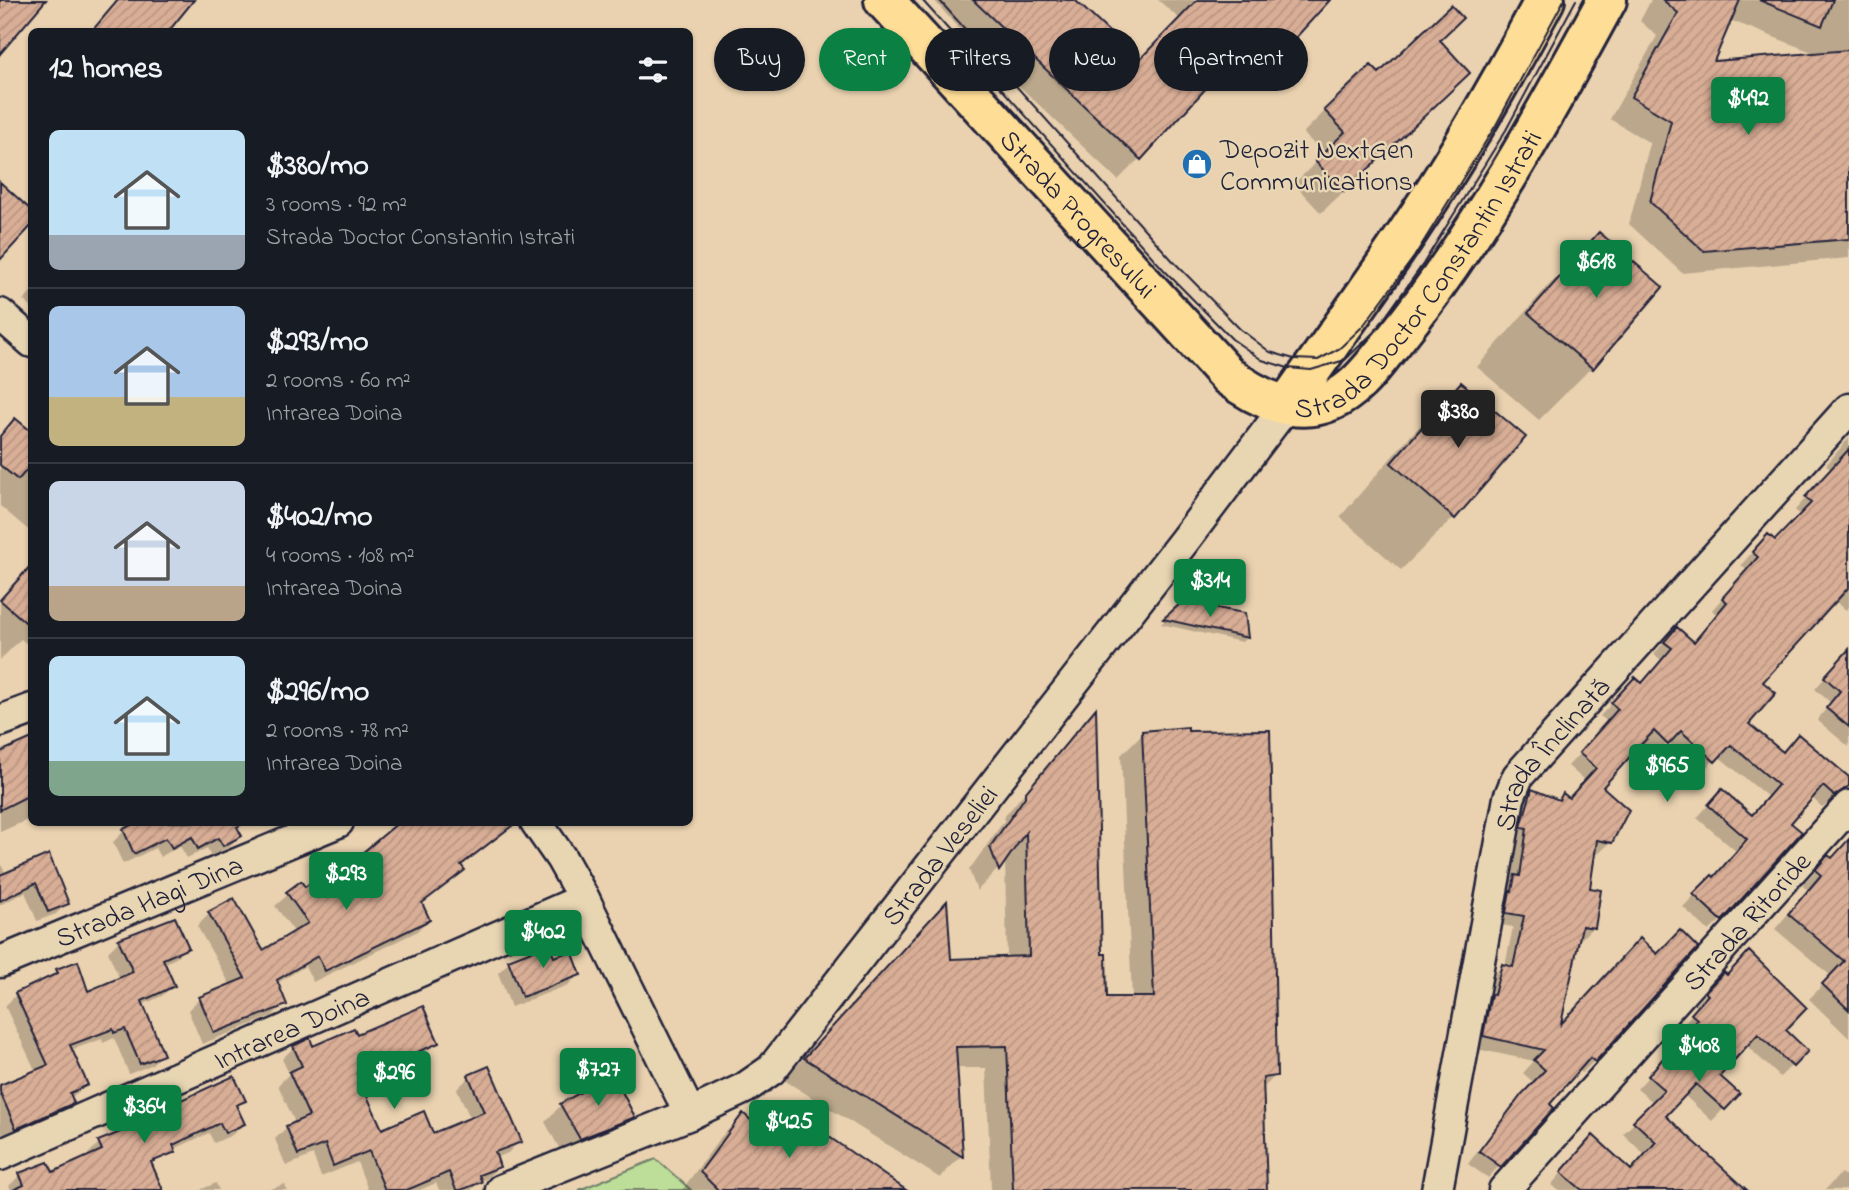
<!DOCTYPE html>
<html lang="en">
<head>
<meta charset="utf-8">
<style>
	:root { --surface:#171b24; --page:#242831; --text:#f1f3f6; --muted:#9ea1a6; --line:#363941; --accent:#0b8043 }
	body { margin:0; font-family:"Indie Flower",sans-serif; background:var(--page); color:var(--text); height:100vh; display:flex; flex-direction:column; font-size:26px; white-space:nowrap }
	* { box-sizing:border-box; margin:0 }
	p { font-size:23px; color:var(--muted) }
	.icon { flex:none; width:38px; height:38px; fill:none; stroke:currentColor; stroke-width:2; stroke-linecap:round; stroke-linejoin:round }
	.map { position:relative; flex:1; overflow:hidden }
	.side { position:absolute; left:28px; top:28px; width:665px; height:798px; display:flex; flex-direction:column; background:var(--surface); border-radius:10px; box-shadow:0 2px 5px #0004 }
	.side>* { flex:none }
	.top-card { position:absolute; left:714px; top:28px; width:665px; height:63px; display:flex; gap:14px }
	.price { position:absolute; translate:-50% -60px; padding:0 16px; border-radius:7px; background:var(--accent); color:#fff; font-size:23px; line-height:46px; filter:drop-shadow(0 2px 4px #0008) }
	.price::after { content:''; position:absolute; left:50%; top:42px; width:21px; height:16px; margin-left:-10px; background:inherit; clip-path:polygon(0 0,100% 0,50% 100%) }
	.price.selected { background:#222; color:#fff }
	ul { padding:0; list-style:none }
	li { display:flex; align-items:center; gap:21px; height:175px; padding:0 21px }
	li+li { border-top:2px solid var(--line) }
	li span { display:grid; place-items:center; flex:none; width:196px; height:140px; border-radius:10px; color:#555 }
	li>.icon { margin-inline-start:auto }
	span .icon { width:84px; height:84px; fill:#fffc; stroke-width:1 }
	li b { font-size:30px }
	h2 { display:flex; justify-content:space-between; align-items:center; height:84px; padding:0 21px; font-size:30px }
	.tag { padding:0 24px; border-radius:32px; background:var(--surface); box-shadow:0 2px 5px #0004; font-size:24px; line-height:63px }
	.tag.selected { background:var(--accent); color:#fff }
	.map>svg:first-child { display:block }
</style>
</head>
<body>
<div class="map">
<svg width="1849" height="1190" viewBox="0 0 1849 1190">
	<defs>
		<pattern id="building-hatch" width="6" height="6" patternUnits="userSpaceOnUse" patternTransform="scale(1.75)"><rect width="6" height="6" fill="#d9ae96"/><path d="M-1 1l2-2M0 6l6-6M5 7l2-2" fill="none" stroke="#ba9582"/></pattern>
	</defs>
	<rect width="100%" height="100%" fill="#ead2b0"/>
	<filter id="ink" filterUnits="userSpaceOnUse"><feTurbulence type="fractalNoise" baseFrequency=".0143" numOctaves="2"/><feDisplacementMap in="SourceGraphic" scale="14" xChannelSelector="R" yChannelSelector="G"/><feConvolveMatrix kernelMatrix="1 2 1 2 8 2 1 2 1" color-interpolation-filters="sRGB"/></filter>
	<g filter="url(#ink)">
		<!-- pitch -->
		<path fill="#bdde98" stroke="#70806a" stroke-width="2" d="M656 1159 691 1190H579Z"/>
		<!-- shadow -->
		<path fill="#0003" fill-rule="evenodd" d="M934 0H1073L1138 62 1180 19 1158 0H1327L1247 86 1224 66 1140 158 1118 180 959 29Z
			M1651 0H1849V258L1682 273 1629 224 1650 143 1610 119 1657 36 1640 21ZM1730 20 1817 54 1712 63Z
			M1438 41 1446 95 1321 213 1294 184 1324 154 1303 133 1325 111 1379 76Z
			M1599 234 1661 287 1591 368 1539 420 1477 367 1547 287Z
			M32 291V308L23 300Z
			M1462 384 1454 517 1401 570 1340 517 1409 437Z
			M15 421 32 435V533L0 506V436Z
			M1849 438V607L1846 610 1835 601 1761 682 1746 724 1782 754 1849 779V783L1832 801 1822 807 1811 797 1789 823 1721 920 1709 931 1683 907 1712 877 1713 878 1737 852 1697 818 1710 803 1751 817 1768 797 1718 756 1702 772 1668 742 1655 755 1641 742 1600 787 1611 842 1598 854 1593 853 1588 889 1593 927 1581 939 1578 938 1558 1028 1594 1061 1582 1073 1578 1069 1547 1104 1552 1108 1488 1178 1468 1164 1510 1108 1534 1083 1523 1073 1534 1061 1472 1048 1490 978 1502 966H1505L1513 927 1495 924 1504 889 1510 883 1521 803 1533 791 1557 801 1563 795 1569 800 1585 781 1568 766 1608 722 1600 716 1623 691 1641 685 1662 661 1654 654 1665 641 1693 643 1717 615 1712 610 1747 570 1741 565 1756 548 1775 542 1800 515 1795 510 1831 470 1826 465Z
			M30 569 32 570V642L28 645 21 639 0 660V598Z
			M1183 603 1247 637 1242 642 1161 624Z
			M1849 658V747L1817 720 1831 703 1815 689 1835 666Z
			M1095 712 1101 956 1105 998H1132L1121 755 1143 733 1275 1076 1262 1089 1265 1190H991L986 1068H955L961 1156 940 1178 784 1080 925 925 949 961 1007 959 1005 860 997 870 977 891 969 870 1004 821V817L1075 732Z
			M32 740V818L0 832V748L2 753Z
			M128 822H233L240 836 229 847 211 856 207 848 187 858 180 846 160 857 155 848 123 864 113 842 124 831 131 827Z
			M501 833 489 845 460 867 463 870 451 882 421 905 428 920 416 932 313 982 305 966 276 984 284 1004 272 1016 202 1044 188 1010 200 998 231 986 197 926 209 914 262 952 295 933 275 906 300 884 305 889 343 872Z
			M1849 845V1038L1809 999 1831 976 1775 929 1808 890 1802 885 1829 857 1831 860Z
			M48 857 67 903 56 914 37 921 25 892 0 905V863L6 874Z
			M119 941 186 947 176 958 163 964 173 985 162 996 142 1005 162 1054 151 1065 129 1074 114 1038 103 1043 102 1039 71 1050 86 1084 75 1095 70 1098 72 1103 61 1114 4 1139 0 1128V1087L36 1072 5 1006 16 995 47 981 57 970 87 993 120 980 108 952Z
			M548 946 553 960 579 974 568 985 511 1007 498 973 509 962Z
			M1712 986 1783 1030 1806 1051 1780 1077 1746 1045 1717 1077 1737 1095 1712 1121 1684 1095 1664 1117 1736 1190H1557L1551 1185 1593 1137 1630 1172 1645 1155 1623 1134 1654 1103 1637 1089 1655 1069 1653 1068 1686 1032 1680 1027 1698 1008 1695 1005Z
			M356 1037 436 1043 424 1054 384 1072 382 1068 357 1079 381 1132 432 1135 471 1120 457 1089 469 1077 519 1141 508 1153 495 1158 498 1167 486 1179 480 1181 471 1190H439L436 1183 420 1190H368L357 1162 321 1177 313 1155 286 1166 275 1139 287 1127 295 1123 278 1085 289 1074 282 1059 294 1047 312 1048Z
			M243 1100 236 1108 243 1124 232 1135 214 1143 209 1133 170 1151 156 1119Z
			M561 1105 633 1117 616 1134 563 1155 545 1122Z
			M743 1115 764 1134 903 1190H682L721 1137Z
			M99 1143 161 1190H11L9 1186 20 1175H52L90 1158 88 1154Z
			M1841 1173 1849 1179V1190H1825Z
			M216 1183 219 1190H201L202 1189Z
			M285 1184 287 1190H268Z"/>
		<!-- building -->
		<path fill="url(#building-hatch)" stroke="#22223b" stroke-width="2" d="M0 0H46L0 54Z
			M118 0H194L168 32H91Z
			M973 0H1075L1139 60 1197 0H1330L1270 66 1246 44 1141 160Z
			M1663 0H1740L1714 61 1849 50V239L1704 251 1650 202 1671 121 1631 97 1678 13Z
			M1759 0H1833L1822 26Z
			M1451 5 1463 18 1440 40 1470 73 1344 192 1315 161 1345 132 1324 110 1371 65 1379 73Z
			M0 182 32 211V225L0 260Z
			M1599 232 1663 287 1593 369 1528 313Z
			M1461 382 1526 437 1455 519 1391 463Z
			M15 418 32 432V464L18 480 0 465V436Z
			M1849 449V587L1763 682 1776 693 1749 724 1783 752 1798 734 1849 777V786L1834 796 1823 786 1791 823 1802 832 1722 921 1693 894 1712 875 1714 877 1747 839 1708 805 1722 789 1752 815 1778 785 1731 745 1715 762 1681 731 1668 745 1654 731 1636 750 1603 787 1629 810 1612 843 1597 840 1590 888 1601 890 1595 928 1582 926 1561 1024 1640 938 1657 954 1680 930 1698 948 1595 1062 1590 1058 1550 1104 1554 1108 1501 1167 1479 1151 1522 1094 1545 1070 1534 1060 1544 1050 1483 1036 1491 994 1494 995 1502 964 1513 967 1524 916 1506 913 1510 890 1512 891 1515 875 1520 876 1527 828 1521 827 1532 789 1559 800 1563 793 1569 798 1596 768 1579 753 1618 709 1611 703 1635 677 1642 683 1672 648 1664 642 1677 627 1694 642 1727 602 1722 598 1758 557 1752 552 1768 534 1775 540 1811 503 1805 497Z
			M32 564V628L0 600Z
			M1182 602 1245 613 1248 638 1163 619Z
			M1849 649V727L1826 708 1840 691 1824 677Z
			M1096 708 1102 954H1106L1107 997H1154L1142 731 1188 727V731L1270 730 1277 1076 1263 1078 1267 1190H1013L1007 1046 956 1047 963 1157 804 1058 947 901 951 959 1029 956 1026 832 999 871 990 847 1025 797V793Z
			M32 738V794L0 810V752Z
			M137 822H246L237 827 242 836 223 846 218 838 198 849 192 837 172 848 166 838 134 854 123 829Z
			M399 822H517L461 865 465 870 422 903 430 920 325 971 318 956 277 980 287 1005 214 1033 199 997 245 978 208 912 234 898 263 950 308 923 286 892 301 881 305 887 337 861 343 869Z
			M1849 839V1010L1822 984 1844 961 1788 914 1821 875 1815 870 1828 855 1832 858Z
			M49 854 69 904 48 912 36 883 0 901V875Z
			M175 917 189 948 163 959 175 986 142 1001 164 1055 140 1064 125 1029 114 1033 113 1029 70 1045 88 1085 70 1093 74 1103 16 1129 0 1092V1085L48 1065 15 993 58 973 56 969 78 961 88 991 133 972 118 939Z
			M549 944 554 957 572 951 581 975 522 997 508 960Z
			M1749 951 1807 1008 1786 1030 1808 1051 1793 1067 1758 1034 1720 1076 1740 1094 1725 1110 1696 1084 1666 1116 1747 1190H1582L1561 1172 1593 1135 1631 1170 1656 1142 1633 1121 1664 1090 1648 1076 1665 1056 1664 1055 1697 1019 1691 1014 1708 995 1705 992 1724 972 1727 975Z
			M423 1006 439 1043 396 1061 394 1057 357 1074 382 1129 424 1111 433 1133 484 1112 468 1075 489 1066 522 1142 495 1152 500 1167 479 1175 482 1182 461 1190H456L449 1172 407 1190H385L369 1151 333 1166 325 1144 298 1155 286 1126 309 1116 289 1072 302 1066 293 1046 310 1038 313 1046 354 1028 357 1034Z
			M613 1074 635 1117 580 1139 560 1104Z
			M234 1076 246 1101 236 1105 245 1124 225 1133 220 1123 173 1145 176 1152 151 1162 163 1190H13L24 1185 19 1173 48 1162 53 1172 102 1150 98 1141 143 1123 141 1118Z
			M790 1110 906 1190H718L700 1172 743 1113 764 1132Z"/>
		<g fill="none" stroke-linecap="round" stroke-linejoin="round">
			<!-- minor casing -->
			<g stroke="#22223b" stroke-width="35">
				<g id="minor">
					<path d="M0 314 32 342"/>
					<path d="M0 721 32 709"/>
					<path d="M536 822 561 858 584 899 690 1114"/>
					<path id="s1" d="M0 962 338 822"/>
					<path id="s2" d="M0 1155 584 899"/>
					<path id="s3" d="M501 1190 690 1114 745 1088 771 1070 1184 541 1287 405"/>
					<path id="s4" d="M1437 1190 1509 798 1518 776 1849 409"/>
					<path id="s5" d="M1504 1190 1849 806"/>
				</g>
			</g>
			<!-- major casing -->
			<g stroke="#22223b" stroke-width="44">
				<g id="major">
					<path id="s6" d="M884 0 1228 376C1256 397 1295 417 1331 401 1358 389 1374 364 1392 343 1477 238 1543 118 1607 0"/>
					<path d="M1287 405C1340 329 1395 255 1444 176 1480 119 1513 60 1545 0"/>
				</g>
			</g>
			<!-- minor -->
			<use href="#minor" stroke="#e8d6b3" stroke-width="30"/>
			<!-- major -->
			<use href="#major" stroke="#fedd96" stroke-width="38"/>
			<!-- tram -->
			<path stroke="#22223b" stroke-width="2" d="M922 0 1164 270 1232 339 1262 360 1288 368 1311 370 1345 360 1376 330 1423 264 1506 130 1576 0
				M939 0 1173 261 1240 329 1270 352 1294 359 1318 360 1340 348 1363 326 1414 257 1496 125 1564 0"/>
		</g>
	</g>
	<!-- icons -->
	<defs>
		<g id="shop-disc" transform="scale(1.575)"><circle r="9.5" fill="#1f6fb2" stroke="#e8d6b3"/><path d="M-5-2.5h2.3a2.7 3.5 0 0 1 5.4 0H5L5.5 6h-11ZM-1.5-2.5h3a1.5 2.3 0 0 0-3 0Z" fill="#fff"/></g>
	</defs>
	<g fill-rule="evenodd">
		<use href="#shop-disc" x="1197" y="164"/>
	</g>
	<g text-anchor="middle" stroke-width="5" stroke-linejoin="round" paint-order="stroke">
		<!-- poi labels -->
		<g font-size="28" fill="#22223b" stroke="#e8d6b3" text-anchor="start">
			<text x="1220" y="158">Depozit NextGen<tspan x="1220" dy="32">Communications</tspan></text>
		</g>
		<!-- street labels -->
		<g font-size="28" fill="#22223b" stroke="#e8d6b3">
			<text dy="10" stroke="none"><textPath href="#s6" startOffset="289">Strada Progresului</textPath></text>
			<text dy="10" stroke="none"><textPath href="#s6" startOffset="772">Strada Doctor Constantin Istrati</textPath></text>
			<text dy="10" stroke="none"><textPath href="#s4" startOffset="458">Strada Înclinată</textPath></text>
			<text dy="10" stroke="none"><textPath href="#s3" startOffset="569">Strada Veseliei</textPath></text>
			<text dy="10" stroke="none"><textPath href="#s1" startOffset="161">Strada Hagi Dina</textPath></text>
			<text dy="10" stroke="none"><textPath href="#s5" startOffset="362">Strada Ritoride</textPath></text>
			<text dy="10" stroke="none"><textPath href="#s2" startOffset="318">Intrarea Doina</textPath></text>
		</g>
	</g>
</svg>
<b class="price" style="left:1748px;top:137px">$492</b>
<b class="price" style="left:1596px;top:300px">$618</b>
<b class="price selected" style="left:1458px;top:450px">$380</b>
<b class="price" style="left:1210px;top:619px">$314</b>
<b class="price" style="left:1667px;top:804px">$965</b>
<b class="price" style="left:346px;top:912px">$293</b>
<b class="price" style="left:543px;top:970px">$402</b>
<b class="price" style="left:1699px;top:1084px">$408</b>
<b class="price" style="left:598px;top:1108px">$727</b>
<b class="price" style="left:394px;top:1111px">$296</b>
<b class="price" style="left:144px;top:1145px">$364</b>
<b class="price" style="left:789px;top:1160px">$425</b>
<div class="top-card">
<a class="tag">Buy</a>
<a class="tag selected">Rent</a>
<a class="tag">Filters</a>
<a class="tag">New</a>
<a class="tag">Apartment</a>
</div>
<section class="side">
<h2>12 homes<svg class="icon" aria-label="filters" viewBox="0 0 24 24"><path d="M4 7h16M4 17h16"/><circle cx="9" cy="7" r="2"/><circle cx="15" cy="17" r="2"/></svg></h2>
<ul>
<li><span style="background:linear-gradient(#bfe0f5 75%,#9aa5b1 0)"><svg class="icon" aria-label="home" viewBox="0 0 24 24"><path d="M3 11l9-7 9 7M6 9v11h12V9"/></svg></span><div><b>$380/mo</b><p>3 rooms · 92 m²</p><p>Strada Doctor Constantin Istrati</p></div></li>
<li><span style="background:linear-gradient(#a9c7e8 65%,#c2b280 0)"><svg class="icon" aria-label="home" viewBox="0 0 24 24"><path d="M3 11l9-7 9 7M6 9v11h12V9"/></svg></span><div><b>$293/mo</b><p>2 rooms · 60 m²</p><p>Intrarea Doina</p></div></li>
<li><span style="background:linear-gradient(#c9d6e8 75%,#b9a48a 0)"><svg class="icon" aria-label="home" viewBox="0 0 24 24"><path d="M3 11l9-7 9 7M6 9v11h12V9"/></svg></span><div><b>$402/mo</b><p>4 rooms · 108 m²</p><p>Intrarea Doina</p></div></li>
<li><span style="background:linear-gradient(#bfe0f5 75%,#7fa58c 0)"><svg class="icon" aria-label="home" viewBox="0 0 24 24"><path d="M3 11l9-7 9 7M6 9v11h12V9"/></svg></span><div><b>$296/mo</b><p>2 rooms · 78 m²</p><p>Intrarea Doina</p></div></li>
</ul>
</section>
</div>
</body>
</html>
